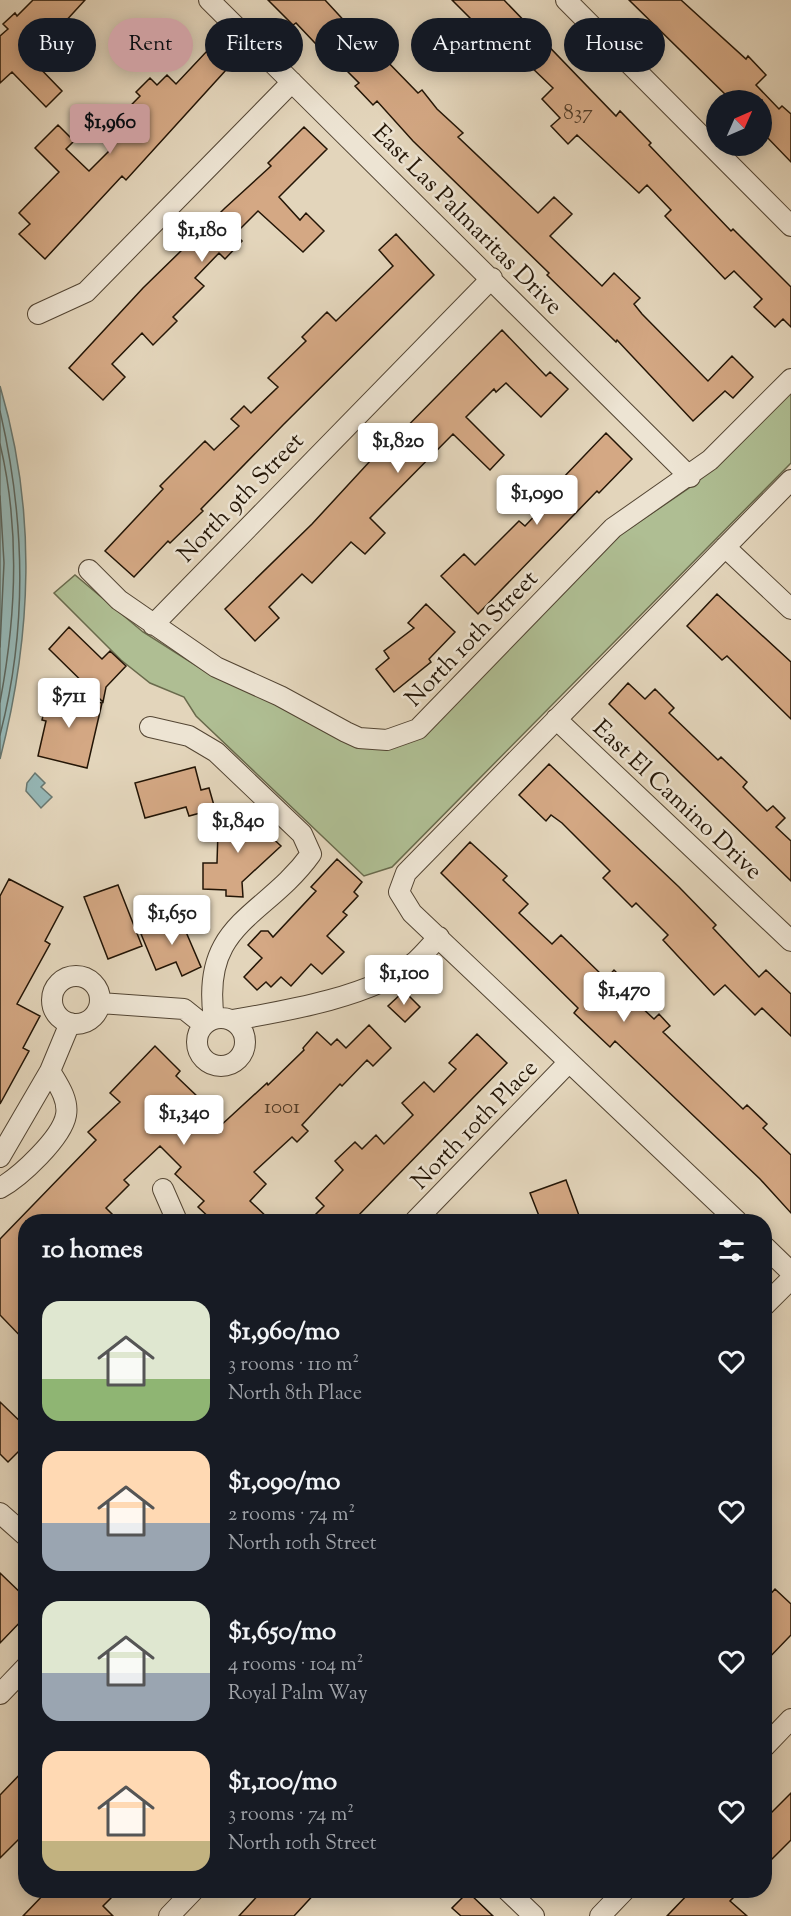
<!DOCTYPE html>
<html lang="en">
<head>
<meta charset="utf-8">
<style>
	:root { --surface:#171b24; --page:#20242c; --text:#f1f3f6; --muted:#9ea1a6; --accent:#c59692 }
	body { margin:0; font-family:"Sorts Mill Goudy",serif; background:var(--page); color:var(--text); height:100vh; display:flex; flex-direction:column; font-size:22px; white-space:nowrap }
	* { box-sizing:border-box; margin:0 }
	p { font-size:20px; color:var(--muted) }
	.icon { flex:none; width:33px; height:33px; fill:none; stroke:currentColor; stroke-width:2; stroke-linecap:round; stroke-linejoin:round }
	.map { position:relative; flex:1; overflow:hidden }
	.drawer { position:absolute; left:18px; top:1214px; width:754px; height:684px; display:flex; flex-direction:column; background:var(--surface); border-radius:24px; box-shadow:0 3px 15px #0003 }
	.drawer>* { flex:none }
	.banner { position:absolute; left:18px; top:18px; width:756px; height:54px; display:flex; gap:12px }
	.needle { width:39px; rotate:45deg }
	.tools { position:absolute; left:706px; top:90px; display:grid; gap:12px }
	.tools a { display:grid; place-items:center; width:66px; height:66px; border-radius:50%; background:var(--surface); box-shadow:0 3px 15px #0003; font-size:30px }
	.price { position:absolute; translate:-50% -51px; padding:0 14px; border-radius:6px; background:#fff; color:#222; font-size:20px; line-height:39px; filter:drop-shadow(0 2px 3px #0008) }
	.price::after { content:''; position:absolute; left:50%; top:36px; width:18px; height:14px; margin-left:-9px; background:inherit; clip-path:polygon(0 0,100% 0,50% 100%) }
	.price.active { background:var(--accent); color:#111 }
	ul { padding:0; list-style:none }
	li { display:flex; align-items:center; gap:18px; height:150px; padding:0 24px }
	li span { display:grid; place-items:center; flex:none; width:168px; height:120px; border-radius:18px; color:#555 }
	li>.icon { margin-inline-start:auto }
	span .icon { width:72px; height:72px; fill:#fffc; stroke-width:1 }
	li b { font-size:26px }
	h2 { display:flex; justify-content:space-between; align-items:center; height:72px; padding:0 24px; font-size:26px }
	.chip { padding:0 21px; border-radius:27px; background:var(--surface); box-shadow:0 3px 15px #0003; font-size:21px; line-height:54px }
	.chip.active { background:var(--accent); color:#111 }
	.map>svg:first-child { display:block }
</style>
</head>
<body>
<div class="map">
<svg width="791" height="1916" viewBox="0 0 791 1916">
	<rect width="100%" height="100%" fill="#e3d5bb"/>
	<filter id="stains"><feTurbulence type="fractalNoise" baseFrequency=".00333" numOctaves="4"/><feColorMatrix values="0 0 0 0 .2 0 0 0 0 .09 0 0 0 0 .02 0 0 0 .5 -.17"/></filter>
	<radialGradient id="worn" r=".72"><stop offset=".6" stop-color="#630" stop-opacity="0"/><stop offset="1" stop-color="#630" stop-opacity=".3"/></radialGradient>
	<!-- green -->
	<path fill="#afbe93" stroke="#696a4c" stroke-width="1.5" d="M791 387V463L392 867 364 876 196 716 184 697 150 683 121 660 54 593 75 575 143 632 211 675 269 701 339 739 423 737 620 535 695 484Z"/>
	<!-- water -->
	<path fill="#96b8b7" stroke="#687770" stroke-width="1.5" d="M0 386C37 511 32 634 0 759Z
		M35 773 45 783 41 787 52 797 41 808 26 791 27 783Z"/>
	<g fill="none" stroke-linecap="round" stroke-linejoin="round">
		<!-- shore -->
		<path stroke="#5c665e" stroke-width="1.5" d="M0 411C25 519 28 627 0 735
			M0 444C20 528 16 618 0 702
			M0 496 4 563 0 647"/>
	</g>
	<!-- building -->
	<path fill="#d4a884" stroke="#231506" stroke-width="1.5" d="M33 0H85L31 59 62 91 46 107 12 72 0 83V36L8 29 3 24 15 13 17 16Z
		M268 0H325L376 55 378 52 418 93 422 90 437 109 463 133 458 137 538 213 554 197 572 214 550 236 602 286 614 273 640 298 634 304 642 314 708 381 732 356 753 377 733 398 725 391 693 421 617 340 616 342 547 275 549 273 413 141 377 101 373 105 355 86 359 83 336 60 333 62 296 23 293 25Z
		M452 0H504L616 116 620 111 651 143 649 145 731 231 733 229 791 287V327L783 319 775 327 754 307 762 299 734 271 725 279 665 216 671 210 647 185 639 193 577 135 568 144 551 126 560 118 542 99 553 88 528 64 522 70Z
		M629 0H681L746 59 748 56 766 75 756 85 779 109 782 106 791 114V162L762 132V100H731Z
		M207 51 226 70 126 180 122 176 45 259 19 234 30 224 19 213 59 172 35 148 58 125 74 141 66 149 89 171 112 148 100 137 140 96 136 92 150 78 157 85 167 75 176 84Z
		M304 127 327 149 279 197 300 220 306 213 324 231 303 252 258 211 235 234 242 241 225 259 219 253 195 278 204 286 173 317 177 321 153 345 142 333 112 364 125 377 103 400 69 368 143 288 225 208 271 166 268 163Z
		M396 234 434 275 283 425 201 509 203 511 170 543 168 541 134 577 105 551 163 489 160 486 205 441 214 450 239 426 231 419 244 406 251 413 278 387 268 378 306 341 302 337 327 312 336 321 393 266 379 250Z
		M502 330 546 376 550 372 568 389 541 417 506 383 496 392 494 389 466 417 504 455 490 470 453 434 370 518 385 533 365 554 351 542 312 583 302 574 269 607 279 618 255 641 225 609 312 524 383 447 385 449Z
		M606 433 632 459 599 493 597 491 478 614 441 576 464 554 475 565 519 521 525 526 546 504 537 494 554 476 560 481Z
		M717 594 791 662V719L727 656 722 660 687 626Z
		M426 604 455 632 429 659 431 662 394 692 376 669 389 658 384 651 414 628 408 623Z
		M69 627 102 659 110 651 126 666 106 687 103 702 49 649Z
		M628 683 645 699 655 689 674 708 669 713 718 760 721 757 747 782 743 787 767 811 773 806 785 818 776 827 791 841V881L609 704Z
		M49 691 102 703 87 768 38 756 46 721 42 720Z
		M549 764 679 887 716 925 713 928 759 977 766 970 791 994V1036L762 1008 755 1015 725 985 714 995 663 940 668 935 636 903 632 907 603 878 610 871 562 823 551 815 546 821 519 795Z
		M195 767 201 790 209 788 215 809 189 816 186 807 145 818 135 783Z
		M240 808 281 846 242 882 243 897 226 896V890L203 889V863H217L218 831Z
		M470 842 507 876 503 880 528 904 519 913 552 944 561 935 606 979 614 970 627 983 622 989 654 1019 659 1014 670 1026 663 1032 743 1109 747 1105 767 1124 763 1128 791 1155V1213L760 1179 615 1041 610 1047 574 1013 578 1008 441 873Z
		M337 859 362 882 354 892 358 896 343 912 347 915 327 936 344 952 322 974 311 964 291 986 281 977 271 987 266 982 257 990 244 977 262 958 248 945 261 931H268L273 937 316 891 311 887Z
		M9 879 63 907 45 941 50 944 17 1004 40 1016 23 1048 29 1051 0 1104V896Z
		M118 885 142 946 108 959 84 897Z
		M188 914 194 929 186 932 201 967 182 976 176 962 156 970 141 934Z
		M404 991 420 1007 405 1022 388 1006Z
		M369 1025 391 1048 373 1066 367 1060 342 1086 340 1084 302 1125 308 1131 297 1142 292 1137 254 1172 266 1184 250 1201 271 1221H213L198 1207 204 1201 175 1174 181 1167 160 1146 124 1180 129 1185 106 1208 119 1221H26V1342L0 1315V1239L96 1140 88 1132 120 1102 110 1093 155 1046 180 1071 176 1076 200 1099 193 1105 218 1128 267 1083 268 1085 304 1050 303 1048 317 1032 331 1045 337 1039 346 1048Z
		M477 1034 507 1063 353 1221H309L324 1206 316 1198 343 1170 335 1161 355 1142 362 1149 376 1135 384 1144 413 1115 402 1103 424 1082 434 1092 456 1069 449 1063Z
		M566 1180 581 1221H541L530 1193Z
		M0 1402 26 1427V1444L8 1462 0 1454Z
		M0 1573 26 1598V1616L0 1643Z
		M775 1589 791 1604V1635L765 1662V1600Z
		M26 1768V1832L0 1858V1795Z
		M791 1793V1840L765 1866V1819Z
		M48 1890H119L103 1906 113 1916H23Z
		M263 1890H318L294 1916H239Z
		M692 1890H741L730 1901 747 1916H667Z
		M468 1892 493 1916H461L452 1908Z"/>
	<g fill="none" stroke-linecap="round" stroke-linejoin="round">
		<!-- street casing -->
		<g stroke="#534533" stroke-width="22">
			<path id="street" d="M209 0 690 477
				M566 0 791 226
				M38 314 86 292 292 82
				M725 547 791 609
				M89 570 119 600 216 667 280 696 346 732 359 738 387 740 418 729 613 528 710 460 791 379
				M153 625 492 278
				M556 719 791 941
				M150 727 189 736 216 752 302 834 311 854C265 918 200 922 214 1019
				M52 1000a24 24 0 1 1 48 0a24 24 0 1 1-48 0Z
				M100 1003 184 1009 204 1025
				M197 1042a24 24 0 1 1 48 0a24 24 0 1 1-48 0Z
				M233 1020C286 1011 375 996 416 961 424 954 431 945 439 937
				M0 1157 50 1071 70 1023
				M0 1188C20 1177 62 1138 66 1115 69 1099 57 1083 50 1071
				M163 1189 177 1221
				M415 1221 569 1062
				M737 1221 412 913 399 892 406 873 791 480
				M765 1247 791 1272
				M765 1305 791 1279
				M0 1513 26 1536
				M0 1694 26 1667
				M765 1746 791 1719
				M507 1890 534 1916
				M169 1916 194 1890
				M600 1916 625 1890"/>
		</g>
		<!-- street -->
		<use href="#street" stroke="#ede4d3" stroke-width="20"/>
	</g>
	<g text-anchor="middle" stroke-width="5" stroke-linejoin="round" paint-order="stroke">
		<!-- number labels -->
		<g font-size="21" fill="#4f3a26">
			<text x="578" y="119">837</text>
			<text x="282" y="1113">1001</text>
		</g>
		<!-- street labels -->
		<g font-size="24" fill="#231506" stroke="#ede4d3">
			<text transform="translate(468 219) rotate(45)" y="8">East Las Palmaritas Drive</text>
			<text transform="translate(240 497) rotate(-46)" y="8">North 9th Street</text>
			<text transform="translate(471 638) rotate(-46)" y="8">North 10th Street</text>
			<text transform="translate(678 799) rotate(43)" y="8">East El Camino Drive</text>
			<text transform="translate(474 1124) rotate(-46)" y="8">North 10th Place</text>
		</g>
	</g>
	<rect width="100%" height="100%" filter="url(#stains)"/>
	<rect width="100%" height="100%" fill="url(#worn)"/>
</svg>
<div class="tools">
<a><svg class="needle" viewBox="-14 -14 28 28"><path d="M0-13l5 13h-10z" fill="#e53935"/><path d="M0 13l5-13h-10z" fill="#9ea1a6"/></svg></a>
</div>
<b class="price active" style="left:110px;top:155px">$1,960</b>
<b class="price" style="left:202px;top:263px">$1,180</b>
<b class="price" style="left:398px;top:474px">$1,820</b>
<b class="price" style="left:537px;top:526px">$1,090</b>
<b class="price" style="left:69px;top:729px">$711</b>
<b class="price" style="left:238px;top:854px">$1,840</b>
<b class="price" style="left:172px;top:946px">$1,650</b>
<b class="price" style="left:404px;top:1006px">$1,100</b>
<b class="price" style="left:624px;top:1023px">$1,470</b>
<b class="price" style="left:184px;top:1146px">$1,340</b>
<div class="banner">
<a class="chip">Buy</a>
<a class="chip active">Rent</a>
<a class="chip">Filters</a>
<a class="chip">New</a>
<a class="chip">Apartment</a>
<a class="chip">House</a>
</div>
<section class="drawer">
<h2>10 homes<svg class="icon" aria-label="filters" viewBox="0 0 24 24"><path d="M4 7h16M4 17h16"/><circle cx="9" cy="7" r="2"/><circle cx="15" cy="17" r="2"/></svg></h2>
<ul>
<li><span style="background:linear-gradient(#dfe7d0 65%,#8fb573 0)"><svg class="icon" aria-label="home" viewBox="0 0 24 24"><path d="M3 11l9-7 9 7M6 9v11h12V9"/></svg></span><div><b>$1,960/mo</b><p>3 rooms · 110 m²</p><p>North 8th Place</p></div><svg class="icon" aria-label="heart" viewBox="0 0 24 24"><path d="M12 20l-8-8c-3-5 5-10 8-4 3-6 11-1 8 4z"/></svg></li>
<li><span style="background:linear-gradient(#ffd9b3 60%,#9aa5b1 0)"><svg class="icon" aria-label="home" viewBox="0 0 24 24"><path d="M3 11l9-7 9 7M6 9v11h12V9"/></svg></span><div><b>$1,090/mo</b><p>2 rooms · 74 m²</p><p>North 10th Street</p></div><svg class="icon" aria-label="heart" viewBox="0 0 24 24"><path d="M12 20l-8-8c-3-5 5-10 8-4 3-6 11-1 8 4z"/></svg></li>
<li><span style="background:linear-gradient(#dfe7d0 60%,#9aa5b1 0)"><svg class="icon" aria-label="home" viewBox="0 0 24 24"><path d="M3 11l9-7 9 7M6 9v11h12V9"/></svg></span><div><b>$1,650/mo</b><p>4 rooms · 104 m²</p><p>Royal Palm Way</p></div><svg class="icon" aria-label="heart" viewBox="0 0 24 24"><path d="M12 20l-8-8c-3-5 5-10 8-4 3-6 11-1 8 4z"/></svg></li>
<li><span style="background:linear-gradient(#ffd9b3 75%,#c2b280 0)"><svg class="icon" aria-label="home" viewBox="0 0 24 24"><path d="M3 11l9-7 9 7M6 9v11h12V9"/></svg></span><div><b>$1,100/mo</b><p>3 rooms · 74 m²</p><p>North 10th Street</p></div><svg class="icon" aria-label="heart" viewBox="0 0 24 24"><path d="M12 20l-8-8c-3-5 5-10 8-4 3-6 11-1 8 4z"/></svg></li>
</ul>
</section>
</div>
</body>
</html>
